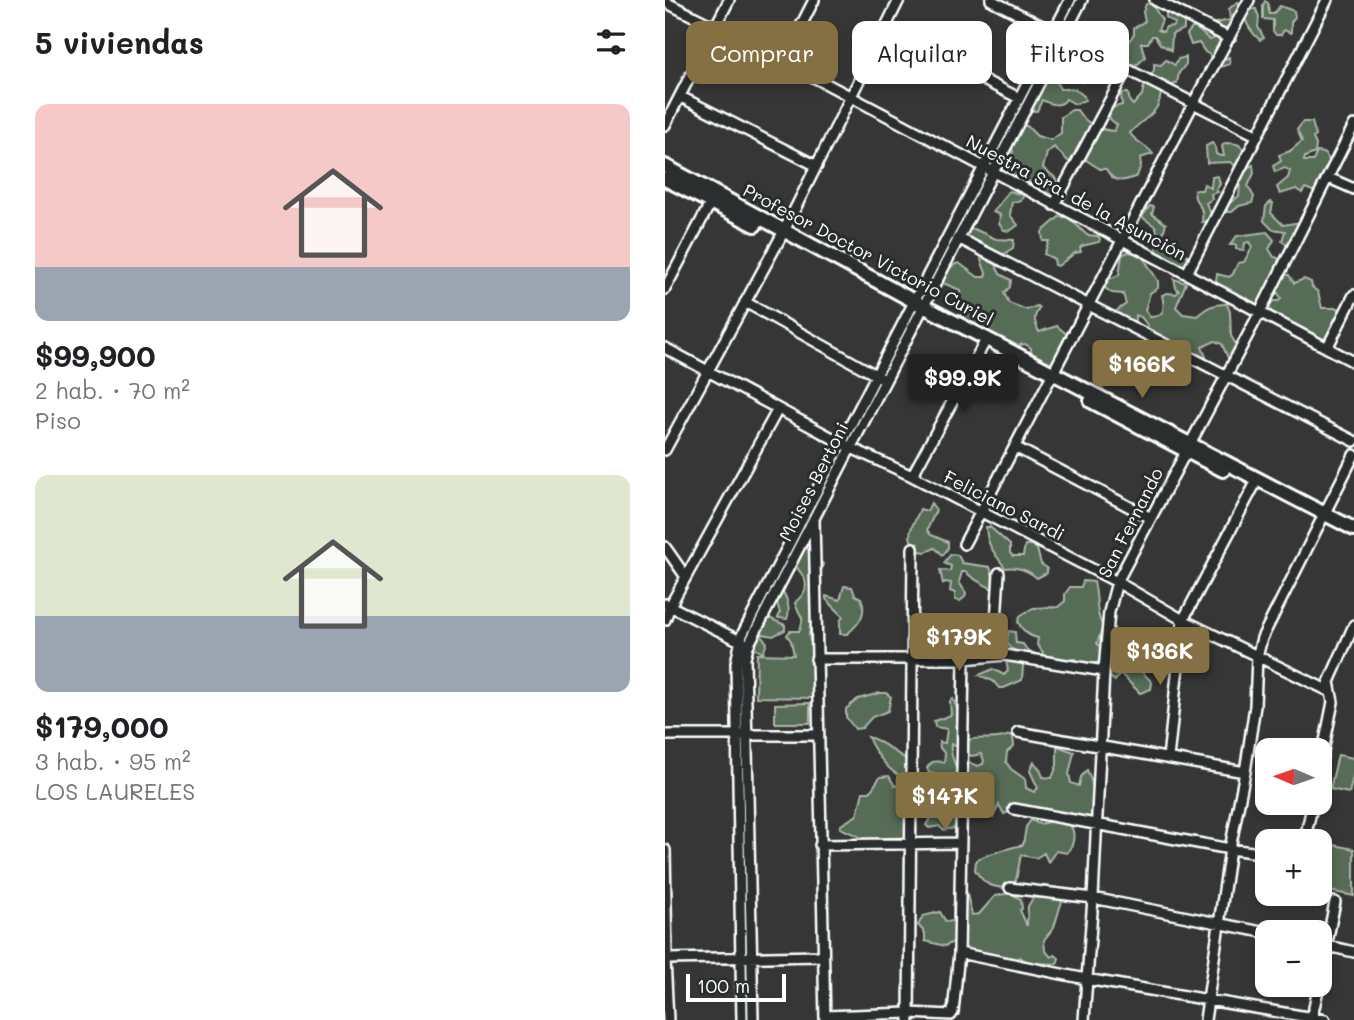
<!DOCTYPE html>
<html lang="es">
<head>
<meta charset="utf-8">
<style>
	:root { --surface:#fff; --page:#f2f2f2; --text:#202124; --muted:#757577; --accent:#847042 }
	body { margin:0; font-family:Mali,sans-serif; background:var(--page); color:var(--text); height:100vh; display:flex; flex-direction:column; font-size:26px; white-space:nowrap }
	* { box-sizing:border-box; margin:0 }
	p { font-size:23px; color:var(--muted) }
	.icon { flex:none; width:38px; height:38px; fill:none; stroke:currentColor; stroke-width:2; stroke-linecap:round; stroke-linejoin:round }
	.map { position:relative; flex:1; overflow:hidden }
	.panel { display:flex; flex-direction:column; background:var(--surface); width:665px }
	.panel>* { flex:none }
	.guide { position:absolute; left:21px; top:21px; width:562px; height:63px; display:flex; gap:14px }
	.needle { width:46px; rotate:272deg }
	.controls { position:absolute; left:590px; top:738px; display:grid; gap:14px }
	.controls a { display:grid; place-items:center; width:77px; height:77px; border-radius:14px; background:var(--surface); box-shadow:0 4px 10px #0003; font-size:35px }
	.scale { position:absolute; left:21px; bottom:18px; width:100px; box-sizing:border-box; padding-left:7px; border:4px solid #fff; border-top:0; font-size:19px; line-height:24px; white-space:nowrap; color:#fff; -webkit-text-stroke:5px #2a2d2e; paint-order:stroke }
	.price { position:absolute; translate:-50% -60px; padding:0 16px; border-radius:7px; background:var(--accent); color:#fff; font-size:23px; line-height:46px; filter:drop-shadow(0 2px 4px #0008) }
	.price::after { content:''; position:absolute; left:50%; top:42px; width:21px; height:16px; margin-left:-10px; background:inherit; clip-path:polygon(0 0,100% 0,50% 100%) }
	.price.selected { background:#222; color:#fff }
	ul { padding:0; list-style:none }
	li { display:grid; align-content:center; gap:14px; height:371px; padding:0 35px }
	li span { display:grid; place-items:center; height:217px; border-radius:14px; color:#555 }
	li>.icon { margin-inline-start:auto }
	span .icon { width:126px; height:126px; fill:#fffc; stroke-width:1 }
	li b { font-size:30px }
	h2 { display:flex; justify-content:space-between; align-items:center; height:84px; padding:0 35px; font-size:30px }
	.tag { padding:0 24px; border-radius:14px; background:var(--surface); box-shadow:0 4px 10px #0003; font-size:24px; line-height:63px }
	.tag.selected { background:var(--accent); color:#fff }
	main { display:flex; flex:1; min-height:0 }
	.map>svg:first-child { display:block }
</style>
</head>
<body>
<main>
<section class="panel">
<h2>5 viviendas<svg class="icon" aria-label="filters" viewBox="0 0 24 24"><path d="M4 7h16M4 17h16"/><circle cx="9" cy="7" r="2"/><circle cx="15" cy="17" r="2"/></svg></h2>
<ul>
<li><span style="background:linear-gradient(#f6c9c9 75%,#9aa5b1 0)"><svg class="icon" aria-label="home" viewBox="0 0 24 24"><path d="M3 11l9-7 9 7M6 9v11h12V9"/></svg></span><div><b>$99,900</b><p>2 hab. · 70 m²</p><p>Piso</p></div></li>
<li><span style="background:linear-gradient(#dfe7d0 65%,#9aa5b1 0)"><svg class="icon" aria-label="home" viewBox="0 0 24 24"><path d="M3 11l9-7 9 7M6 9v11h12V9"/></svg></span><div><b>$179,000</b><p>3 hab. · 95 m²</p><p>LOS LAURELES</p></div></li>
</ul>
</section>
<div class="map">
<svg width="689" height="1020" viewBox="0 0 689 1020">
	<rect width="100%" height="100%" fill="#373636"/>
	<filter id="ink" filterUnits="userSpaceOnUse"><feTurbulence type="fractalNoise" baseFrequency=".0143" numOctaves="2"/><feDisplacementMap in="SourceGraphic" scale="14" xChannelSelector="R" yChannelSelector="G"/><feConvolveMatrix kernelMatrix="1 2 1 2 8 2 1 2 1" color-interpolation-filters="sRGB"/></filter>
	<g filter="url(#ink)">
		<!-- green -->
		<path fill="#576c57" stroke="#abb6ab" stroke-width="2" d="M600 1 603 3 604 14H608L615 6 629 11 630 17 626 22V33L619 30 616 35H611L608 31V20L598 19V5Z
			M572 2 580 4 583 8 591 9 594 17 593 27 599 38 595 40C588 34 580 24 580 15L571 29V40H564L550 52V59L558 60 564 57 565 64 549 69 540 76 539 69 545 60V55L540 52 534 43 526 45 522 34 527 28H531L545 40 555 36 547 24 565 20 564 9Z
			M486 3 497 20 493 30 498 32 501 27 508 26 510 23 501 18V13L504 11 510 18 519 22V29L507 34 506 50 495 44 490 36H487L483 43H476L480 57 473 64 466 65 457 62 454 55 469 34V28L480 21 478 12 481 4Z
			M401 46C409 49 422 49 424 59L422 65 430 72 428 77 417 82 408 73 411 63 410 58 394 48Z
			M386 50 387 67 392 66 390 78 395 89H410L419 96 420 100 410 104 401 99C396 108 384 104 377 100L372 111 355 110 360 94 365 92 382 51Z
			M521 57V64L514 73 512 83 506 86 485 77 489 70V64L496 65 501 60 510 65 513 59Z
			M484 83 496 91C495 115 480 116 465 133 471 143 481 144 488 154L475 158 476 165 472 176C458 182 449 184 441 169H435L421 160 404 162 389 147 382 153 378 168C387 177 390 172 393 188L385 194C365 190 373 187 360 179 351 174 341 176 332 169L333 159 345 158 348 152 346 145 356 126H362L372 136 386 140 396 133V117L407 110H412C420 123 434 130 449 131L452 125 445 119 443 109 457 105 456 93H463L465 102 468 105 477 95 479 86Z
			M638 122H647L651 136 648 138 651 145 650 153 640 157 639 161H648L652 152C660 152 662 156 665 162L653 193 640 188 637 193 631 189 615 194 612 187 623 178 625 171 620 168 610 172 608 166 616 161 614 155 625 151 637 141 632 130Z
			M547 143 550 146 551 154 555 156H559L557 146 560 143C571 143 577 143 580 155L572 168 566 162 542 163 541 146Z
			M588 165 589 173 583 186 589 197 587 203 574 206 567 212H562V205L574 196C576 182 571 172 588 165Z
			M553 176 555 184 551 190 553 192 546 194 547 199 541 203 547 216 543 221 537 222C537 219 538 215 537 212 536 203 527 201 530 190H537L539 184 546 188 547 177Z
			M344 191 359 195 356 201 347 202 345 215 353 225 345 231 339 230 334 224 335 215 328 212Z
			M606 202 608 203 606 213 618 225 636 222 624 247 617 241 620 231 607 229 599 221 601 206Z
			M485 206 489 207 487 214 501 224 496 239 502 249 523 255 524 262 519 269 495 261 491 247 493 239 491 227 477 217Z
			M394 217H403L422 235 433 236 435 239 434 242 417 246 415 248 416 252 410 253 393 266 390 265 389 259 379 254 384 241H378L377 232Z
			M309 229 331 239 349 240 348 248C339 254 333 256 332 268L335 274 346 280 345 287 339 293 344 303 362 310 372 306 374 308C368 318 369 321 374 332L392 326 405 337 408 347 402 350 381 380 364 366 366 348 360 344 355 345 346 359H338L328 352 334 340 332 336 327 337 307 323 301 322 296 314 295 290 278 283C279 273 284 266 294 263L313 277H320L321 273 316 260 319 246 300 238 303 230Z
			M602 232 609 240 604 249 609 257 613 258C614 279 600 283 596 302L588 304 576 295 550 287 552 274 564 277 568 274 573 263 579 262 587 247 584 242 580 243 579 250 571 249V245H565L572 236Z
			M463 252 476 254 493 281V288L485 293 480 310 485 317C500 317 500 308 497 295L502 293 511 294 514 291 511 288 509 279 521 283 511 307 518 314 532 316C541 308 549 303 562 304L565 312 566 336 572 346 566 358H563L557 344 550 341 537 347 541 357 532 359 523 364 500 354C499 341 494 334 481 331L483 326 476 317 471 315 468 326 464 327 455 314 450 312 461 304 458 294 447 293 440 288 441 280 454 275 457 255Z
			M617 275H624L629 283 639 279 646 282 647 287 653 292 657 308H673L677 312 662 339 654 340 649 333 633 334 617 320V316L607 314 604 305 607 301H614L616 298 611 290Z
			M266 503 271 510 262 530 266 535 283 542V548L278 555 270 548 261 552 254 551C252 547 248 544 246 540 242 531 252 518 255 509L262 511Z
			M321 527H325L345 545V553L348 556H358L360 545H366L372 549 376 564 382 568V573L372 578C363 570 351 566 340 568 330 553 322 547 321 527Z
			M129 543 138 544C145 552 152 557 158 564L152 586 148 625 144 633 145 641 151 646 147 655V698L91 697 92 654 129 655 126 641 122 635 125 631H134C142 614 133 616 130 603 132 600 135 598 138 594 149 578 125 565 122 552Z
			M286 554 293 555 297 563 325 567 328 577 333 581 332 592C321 584 310 582 301 572H297L294 582 301 593 300 597 295 601 290 600V593L285 591 286 583 280 582 278 584 275 570 285 571 286 566 279 563Z
			M418 581 429 582C433 597 430 613 438 627L432 643 438 652V660L424 666 416 664 411 659H408L405 663 395 658C383 658 344 656 342 642 342 641 344 633 344 631L350 632 351 643 358 644 362 650 375 656 378 652 372 645 373 638C363 636 358 631 353 622L355 616 368 608 393 607 400 601V594L405 587H416Z
			M179 586 187 587 190 595 196 598C203 614 193 625 182 634H175V622L178 616 161 599V596L175 600Z
			M115 588C122 596 126 609 122 619L113 618 115 613 111 600 103 613 104 618 120 625V630L108 636 98 634 97 636 102 643 98 653 91 649 83 651Z
			M477 653V672L487 682 486 689 475 693 455 673 450 681 442 675V666L460 662 468 656Z
			M345 659 355 661 358 665 357 680 339 688H334L328 681 314 675 328 669 339 675 343 671 341 660Z
			M215 693H221L226 697 223 711 207 717 197 728 190 729 181 717V709L193 699Z
			M288 699 296 718 290 726 295 733 293 746 286 744C284 756 292 764 293 775L289 779C280 779 274 773 264 773L262 768C267 760 270 761 279 762L280 754 275 748 274 742 280 743 282 729 270 727 269 721 286 715 285 701Z
			M145 703V723H110V704Z
			M345 735 348 737 349 746 342 752 341 762 346 769 360 779 361 788 369 792 373 788 365 771 369 762 375 769 378 777 387 778 392 765V746L409 752 404 774 406 783 414 786 416 777 422 770C429 784 432 805 425 820L362 814 359 805H357V809L348 804 345 805 344 812 339 814 334 805 328 817 317 813 310 806 302 803V800L315 805 324 801 327 797 325 793C317 790 310 797 302 794L299 789 301 765 305 763 313 766 318 764 319 760 316 754 307 756 298 753 302 740C319 736 327 742 345 735Z
			M203 737C219 741 230 755 246 761L242 777C228 779 208 750 203 737Z
			M673 755 689 758V773L684 793 665 789Z
			M224 776 230 786 239 784 240 794 244 796 245 840 204 841 175 828 176 825 192 815 198 792H205L215 777Z
			M271 781 281 784 293 805 294 825 290 828 278 830 274 826 264 828 261 825 266 817 262 813V807L267 804 261 794V788Z
			M366 820 374 824C380 823 386 821 391 820 412 820 412 841 402 853L391 851 383 862 379 853 371 858 356 855 351 880 346 888C328 888 320 886 310 870L311 860C319 855 348 847 358 845L361 827Z
			M658 843 689 849V896L655 889V860Z
			M300 886 307 915 314 914 330 896 345 893 356 899 357 909 355 910 362 926 363 906 368 898 389 896 397 901 389 927 379 940 380 950 386 957 390 955 394 958 392 964C379 962 366 967 355 957L346 962 300 953 290 941 280 946 260 941V933L253 925 258 916 275 912 281 922 288 921V905L297 902Z"/>
		<g fill="none" stroke-linecap="round" stroke-linejoin="round">
			<!-- minor casing -->
			<g stroke="#fff" stroke-width="14">
				<path id="minor" d="M326 0 591 135
					M490 0 564 38
					M0 2 118 61 689 362
					M220 30 354 98
					M118 61 149 0
					M16 97 152 166
					M0 125 64 0
					M664 178 689 189
					M389 205 461 70
					M293 238 689 441
					M522 273 662 0
					M0 289 46 202
					M80 302 216 378
					M0 348 184 447 247 476 452 582 518 620 664 691
					M662 348 689 295
					M350 447 486 518
					M0 450 119 231 234 0
					M247 476 322 338
					M149 518 160 1020
					M299 544 528 104 584 0
					M0 547 21 577
					M1 604 79 643
					M0 620 5 606 113 409
					M329 655 334 573
					M151 659H299L339 655 439 671
					M353 732 580 772
					M0 735H153
					M503 758 518 620 589 486
					M654 771 668 702 664 682 689 625
					M349 809 565 849 602 854
					M639 842 648 803
					M155 845 295 843
					M0 850 2 959 158 956
					M345 888 428 898 602 933
					M654 944 689 952
					M294 953 421 979 660 1020
					M0 959 3 1020
					M654 983 670 902
					M160 1016 244 1013 286 1015 288 1012 294 953 299 659
					M647 1017 654 985
					M77 1020 71 663 77 635 405 0
					M88 1020 80 658 83 646 417 0
					M244 1020 248 548
					M419 1020 428 898 439 671 444 612 452 582 595 312 689 125
					M540 1020 565 849 580 772 590 706 592 657 597 638 689 455"/>
			</g>
			<!-- major casing -->
			<g stroke="#fff" stroke-width="18">
				<path id="major" d="M0 166 258 306 689 529
					M0 179 90 225
					M426 401 558 470"/>
			</g>
			<!-- minor -->
			<use href="#minor" stroke="#2a2d2e" stroke-width="9"/>
			<!-- major -->
			<use href="#major" stroke="#2a2d2e" stroke-width="12"/>
		</g>
	</g>
	<g text-anchor="middle" stroke-width="6" stroke-linejoin="round" paint-order="stroke">
		<!-- street labels -->
		<g font-size="18" fill="#fff" stroke="#2a2d2e">
			<text transform="translate(411 198) rotate(28)" y="6">Nuestra Sra. de la Asunción</text>
			<text transform="translate(203 255) rotate(28)" y="6">Profesor Doctor Victorio Curiel</text>
			<text transform="translate(149 482) rotate(-63)" y="6">Moises Bertoni</text>
			<text transform="translate(339 506) rotate(27)" y="6">Feliciano Sardi</text>
			<text transform="translate(466 523) rotate(-63)" y="6">San Fernando</text>
		</g>
	</g>
</svg>
<div class="controls">
<a><svg class="needle" viewBox="-14 -14 28 28"><path d="M0-13l5 13h-10z" fill="#e53935"/><path d="M0 13l5-13h-10z" fill="#757577"/></svg></a>
<a>+</a>
<a>−</a>
</div>
<div class="scale">100 m</div>
<b class="price" style="left:477px;top:400px">$166K</b>
<b class="price selected" style="left:298px;top:414px">$99.9K</b>
<b class="price" style="left:294px;top:673px">$179K</b>
<b class="price" style="left:495px;top:687px">$136K</b>
<b class="price" style="left:280px;top:832px">$147K</b>
<div class="guide">
<a class="tag selected">Comprar</a>
<a class="tag">Alquilar</a>
<a class="tag">Filtros</a>
</div>
</div>
</main>
</body>
</html>
